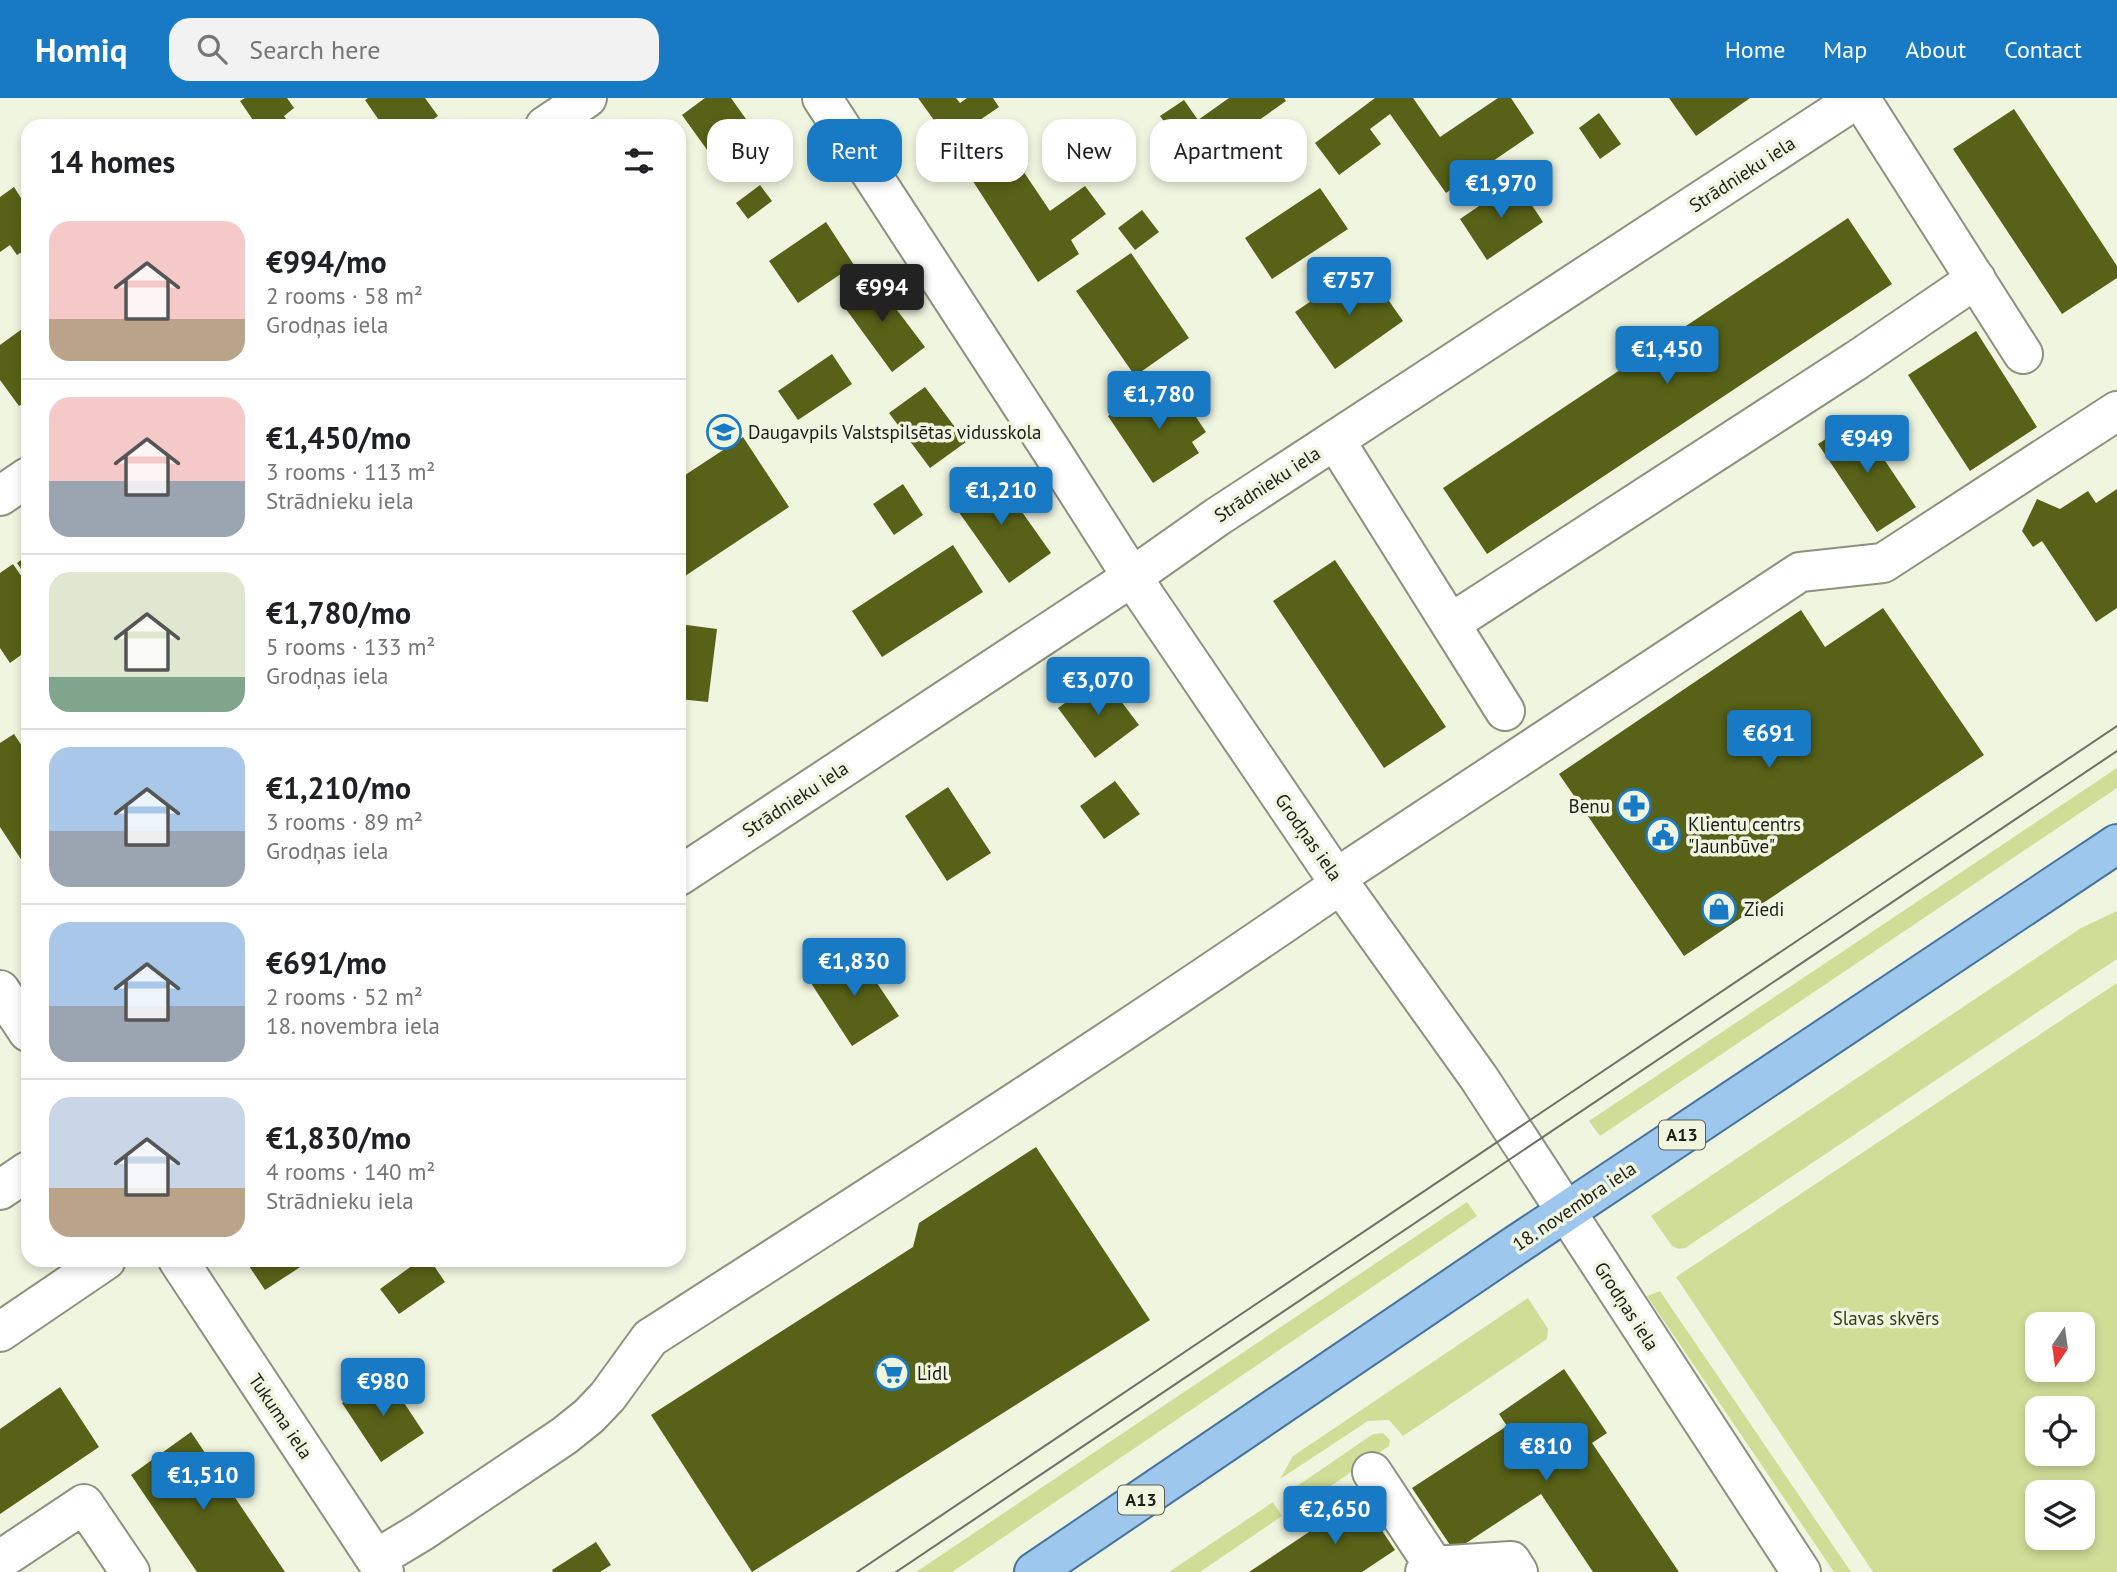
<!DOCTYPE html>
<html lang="en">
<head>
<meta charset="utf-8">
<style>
	:root { --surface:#fff; --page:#f2f2f2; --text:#202124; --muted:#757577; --line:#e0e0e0; --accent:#1879c5 }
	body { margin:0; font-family:"PT Sans",sans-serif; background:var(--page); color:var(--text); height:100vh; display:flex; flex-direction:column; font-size:26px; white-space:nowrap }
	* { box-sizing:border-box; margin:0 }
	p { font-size:23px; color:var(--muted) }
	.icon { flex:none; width:38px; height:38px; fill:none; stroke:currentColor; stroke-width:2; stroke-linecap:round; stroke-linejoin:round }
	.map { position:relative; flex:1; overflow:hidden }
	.drawer { position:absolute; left:21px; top:21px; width:665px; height:1148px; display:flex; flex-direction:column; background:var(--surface); border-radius:21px; box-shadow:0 4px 10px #0003 }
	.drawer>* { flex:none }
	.banner { position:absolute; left:707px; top:21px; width:665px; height:63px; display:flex; gap:14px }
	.needle { width:46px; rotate:193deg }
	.tools { position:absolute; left:2025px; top:1214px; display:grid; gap:14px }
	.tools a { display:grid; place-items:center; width:70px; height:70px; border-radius:14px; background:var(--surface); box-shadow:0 4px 10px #0003; font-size:35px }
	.price { position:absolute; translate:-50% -60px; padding:0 16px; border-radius:7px; background:var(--accent); color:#fff; font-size:23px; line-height:46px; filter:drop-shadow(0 2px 4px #0008) }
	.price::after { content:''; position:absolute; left:50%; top:42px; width:21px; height:16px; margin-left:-10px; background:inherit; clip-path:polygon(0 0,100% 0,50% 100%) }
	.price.on { background:#222; color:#fff }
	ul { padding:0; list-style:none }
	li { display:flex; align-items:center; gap:21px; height:175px; padding:0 28px }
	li+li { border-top:2px solid var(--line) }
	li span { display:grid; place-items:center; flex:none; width:196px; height:140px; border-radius:21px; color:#555 }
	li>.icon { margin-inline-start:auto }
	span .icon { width:84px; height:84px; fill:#fffc; stroke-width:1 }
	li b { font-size:30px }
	h2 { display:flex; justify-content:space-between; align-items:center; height:84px; padding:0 28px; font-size:30px }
	.pill { padding:0 24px; border-radius:21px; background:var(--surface); box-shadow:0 4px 10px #0003; font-size:24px; line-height:63px }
	.pill.on { background:var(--accent); color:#fff }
	header { display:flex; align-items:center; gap:42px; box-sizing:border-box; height:98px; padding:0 35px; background:var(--accent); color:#fff }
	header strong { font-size:33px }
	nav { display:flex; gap:38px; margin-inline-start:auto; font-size:24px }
	.search { width:490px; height:63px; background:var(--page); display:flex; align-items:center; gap:18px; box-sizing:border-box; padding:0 24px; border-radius:21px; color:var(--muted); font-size:26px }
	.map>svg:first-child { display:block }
</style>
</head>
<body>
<header>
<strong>Homiq</strong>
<div class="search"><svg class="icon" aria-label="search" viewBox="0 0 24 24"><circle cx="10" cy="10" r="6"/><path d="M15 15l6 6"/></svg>Search here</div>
<nav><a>Home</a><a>Map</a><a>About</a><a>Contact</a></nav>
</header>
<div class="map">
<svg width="2117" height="1474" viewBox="0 0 2117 1474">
	<rect width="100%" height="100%" fill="#f0f5e0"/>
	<!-- green -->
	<path fill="#d0dd97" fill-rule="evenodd" d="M2117 670V690L1600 1038 1589 1023Z
		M2117 813V861L1685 1150 1678 1151 1672 1148 1651 1118 2081 830Z
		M2117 885V1474H1873L1676 1179ZM2037 1227H2082V1272H2037ZM2037 1311H2082V1356H2037ZM2037 1395H2082V1440H2037Z
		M1467 1104 1477 1118 952 1474H916Z
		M1660 1193 1851 1474H1834L1647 1198Z
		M1528 1200 1548 1231 1547 1241 1403 1338 1389 1322 1368 1323 1280 1381 1293 1358Z
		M1383 1335 1390 1342 1389 1348 1296 1412 1284 1397 1373 1336Z
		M1273 1404 1282 1418 1200 1474H1169Z"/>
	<!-- building -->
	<path fill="#576117" d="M245 0H287L294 10 284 18 291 28H257L240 3Z
		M368 0H425L438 18 423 28H383L365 2Z
		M705 0H731L763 45 723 74 682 17Z
		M918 0H956L960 5 967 0H993L999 9 949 43Z
		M1229 0H1284L1286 3 1235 39 1225 24 1185 52 1160 18 1184 2 1198 22Z
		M1375 0H1413L1440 39 1498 0H1511L1534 35 1446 95 1390 16 1370 31 1381 46 1339 77 1315 45Z
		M1669 0H1750L1696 38Z
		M2014 11 2117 168V180L2062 216 1953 51Z
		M1599 15 1621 46 1600 61 1579 30Z
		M1007 49 1050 113 1085 88 1106 116 1071 142 1079 156 1038 184 967 74Z
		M1516 83 1543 124 1487 162 1460 121Z
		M760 87 772 103 748 121 736 105Z
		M14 89 28 111V150L17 157 10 147 0 154V99Z
		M1320 90 1348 131 1272 181 1245 140Z
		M1142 112 1159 134 1135 152 1118 130Z
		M1848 120 1892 186 1487 456 1443 390Z
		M826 124 854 167 798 205 769 163Z
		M1131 155 1189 240 1135 278 1076 193Z
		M1364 167 1403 223 1335 271 1295 214Z
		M872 179 925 249 892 274 840 203Z
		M22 231 28 239V302L19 308 0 282V247Z
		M1976 233 2037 329 1970 373 1908 277Z
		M832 256 852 286 798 322 778 293Z
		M1152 288 1160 300 1176 289 1206 334 1192 344 1199 355 1153 385 1108 318Z
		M925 289 966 344 930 370 889 315Z
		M1857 321 1916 409 1877 434 1818 346Z
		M743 339 789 409 679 482V381Z
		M993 373 1051 455 1009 485 951 403Z
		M903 386 923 417 894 437 873 406Z
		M2117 391V510L2096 524 2042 443 2033 449 2022 433 2037 401 2060 411 2088 393 2096 405Z
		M953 447 983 494 882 559 852 513Z
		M28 457V481L17 465Z
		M1335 462 1446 629 1384 670 1273 503Z
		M13 466 28 488V552L10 565 0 550V475Z
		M1883 510 1984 657 1684 858 1559 676 1801 512 1825 549Z
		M679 526 717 531 708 604 679 601Z
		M1102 578 1139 627 1095 660 1058 610Z
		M14 636 28 657V772L0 729V645Z
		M1115 683 1140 716 1104 741 1080 708Z
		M948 689 991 755 947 783 905 718Z
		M855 852 899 918 852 948 809 882Z
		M1036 1049 1150 1222 752 1474 651 1317 913 1149 919 1125Z
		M245 1162H311L265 1192Z
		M420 1162H430L445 1184 399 1216 380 1191Z
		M1564 1271 1607 1335 1592 1345 1679 1474H1593L1541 1396 1454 1453 1412 1390 1507 1328 1499 1316Z
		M385 1276 424 1335 381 1364 342 1305Z
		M60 1289 99 1349 0 1416V1331Z
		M191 1334 285 1474H197L131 1377Z
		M1360 1400 1395 1452 1362 1474H1249Z
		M596 1444 611 1467 600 1474H553L552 1472Z"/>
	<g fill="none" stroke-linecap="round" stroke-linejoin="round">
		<!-- minor casing -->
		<g stroke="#8d927e" stroke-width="42">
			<path id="minor" d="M822 0 1051 352 1132 479 1336 780 1479 980 1801 1474
				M1860 0 2023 256
				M545 28 587 0
				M1335 342 1505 613
				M0 398 28 379
				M1451 525 1857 262 1976 181
				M679 778 1132 479 1217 419 1858 0
				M1336 780 1800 474 1883 465 2117 313
				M0 892 28 934
				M0 1092 28 1073
				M178 1162 384 1474
				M0 1234 106 1162
				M1372 1374 1434 1468
				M376 1461 421 1434 564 1338 589 1318 608 1298 650 1240C882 1091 1114 943 1341 786
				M0 1462 84 1406 130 1474
				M1425 1474 1434 1468 1511 1463 1518 1474"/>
		</g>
		<!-- major casing -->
		<g stroke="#46739b" stroke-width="42">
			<path id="major" d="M1034 1474 1510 1151 2117 746"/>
		</g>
		<!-- minor -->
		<use href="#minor" stroke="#fff" stroke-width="38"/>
		<!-- major -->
		<use href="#major" stroke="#9ec7ee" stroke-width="38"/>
		<!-- tram -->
		<path stroke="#6e7064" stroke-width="2" d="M857 1474 2117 628
			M896 1474 2117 653"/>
	</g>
	<!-- icons -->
	<defs>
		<g id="school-ring" transform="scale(1.75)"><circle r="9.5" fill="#f0f5e0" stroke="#1879c5" stroke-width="1.5"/><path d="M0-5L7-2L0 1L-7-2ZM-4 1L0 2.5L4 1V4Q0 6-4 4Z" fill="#1879c5"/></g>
		<g id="pharmacy-ring" transform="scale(1.75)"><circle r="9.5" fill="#f0f5e0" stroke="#1879c5" stroke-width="1.5"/><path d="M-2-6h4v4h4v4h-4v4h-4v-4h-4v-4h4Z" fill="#1879c5"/></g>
		<g id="civic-ring" transform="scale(1.75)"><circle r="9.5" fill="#f0f5e0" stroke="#1879c5" stroke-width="1.5"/><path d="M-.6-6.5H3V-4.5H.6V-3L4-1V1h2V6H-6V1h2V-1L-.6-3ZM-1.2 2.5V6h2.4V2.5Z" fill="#1879c5"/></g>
		<g id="shop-ring" transform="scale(1.75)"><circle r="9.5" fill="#f0f5e0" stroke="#1879c5" stroke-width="1.5"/><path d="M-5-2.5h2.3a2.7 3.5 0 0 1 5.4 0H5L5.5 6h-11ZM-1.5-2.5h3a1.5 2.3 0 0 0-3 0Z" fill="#1879c5"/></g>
		<g id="supermarket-ring" transform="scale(1.75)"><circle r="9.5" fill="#f0f5e0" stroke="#1879c5" stroke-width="1.5"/><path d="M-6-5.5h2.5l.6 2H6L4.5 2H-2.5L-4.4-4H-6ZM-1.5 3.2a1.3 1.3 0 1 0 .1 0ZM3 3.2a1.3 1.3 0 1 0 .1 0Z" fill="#1879c5"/></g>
	</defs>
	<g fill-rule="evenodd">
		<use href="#school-ring" x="724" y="334"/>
		<use href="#pharmacy-ring" x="1634" y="708"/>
		<use href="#civic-ring" x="1663" y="737"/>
		<use href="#shop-ring" x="1719" y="811"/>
		<use href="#supermarket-ring" x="892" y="1275"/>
	</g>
	<g text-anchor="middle" stroke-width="7" stroke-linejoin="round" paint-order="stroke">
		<!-- shield labels -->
		<g fill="#f0f5e0" stroke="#5c5e53" stroke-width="2">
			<rect x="1659" y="1022.5" width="46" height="29" rx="5"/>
			<rect x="1118" y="1387.5" width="46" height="29" rx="5"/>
		</g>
		<g font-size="18" font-weight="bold" fill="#1c1d16">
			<text x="1682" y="1043">A13</text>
			<text x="1141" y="1408">A13</text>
		</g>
		<!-- street labels -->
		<g font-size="19" fill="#1c1d16" stroke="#f0f5e0">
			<text transform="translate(1742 76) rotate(-33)" y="7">Strādnieku iela</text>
			<text transform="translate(1267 386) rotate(-33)" y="7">Strādnieku iela</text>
			<text transform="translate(795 701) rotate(-33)" y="7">Strādnieku iela</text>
			<text transform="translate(1309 739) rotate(55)" y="7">Grodņas iela</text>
			<text transform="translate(1574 1108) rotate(-34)" y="7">18. novembra iela</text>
			<text transform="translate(1627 1208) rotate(57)" y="7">Grodņas iela</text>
			<text transform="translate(281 1318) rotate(56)" y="7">Tukuma iela</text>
		</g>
		<!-- poi labels -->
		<g font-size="19" fill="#1c1d16" stroke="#f0f5e0" text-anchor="start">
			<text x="748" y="341">Daugavpils Valstspilsētas vidusskola</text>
			<text x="1610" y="715" text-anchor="end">Benu</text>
			<text x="1688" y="733">Klientu centrs<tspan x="1688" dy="22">"Jaunbūve"</tspan></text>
			<text x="1744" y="818">Ziedi</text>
			<text x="917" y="1282">Lidl</text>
		</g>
		<!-- park labels -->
		<g font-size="19" fill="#373d16" stroke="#f0f5e0">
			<text x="1886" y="1227">Slavas skvērs</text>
		</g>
	</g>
</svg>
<div class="tools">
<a><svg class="needle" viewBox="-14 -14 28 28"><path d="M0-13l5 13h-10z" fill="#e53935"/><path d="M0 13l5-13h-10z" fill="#757577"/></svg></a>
<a><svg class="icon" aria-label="locate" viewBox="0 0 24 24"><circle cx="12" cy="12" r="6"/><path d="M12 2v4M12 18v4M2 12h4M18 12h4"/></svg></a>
<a><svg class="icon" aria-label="layers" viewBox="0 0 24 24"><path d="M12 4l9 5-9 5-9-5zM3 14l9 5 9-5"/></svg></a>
</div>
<b class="price" style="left:1501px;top:122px">€1,970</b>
<b class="price" style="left:1349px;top:219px">€757</b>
<b class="price on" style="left:882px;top:226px">€994</b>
<b class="price" style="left:1667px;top:288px">€1,450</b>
<b class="price" style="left:1159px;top:333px">€1,780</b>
<b class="price" style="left:1867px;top:377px">€949</b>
<b class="price" style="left:1001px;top:429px">€1,210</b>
<b class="price" style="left:1098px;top:619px">€3,070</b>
<b class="price" style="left:1769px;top:672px">€691</b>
<b class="price" style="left:854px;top:900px">€1,830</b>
<b class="price" style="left:383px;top:1320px">€980</b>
<b class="price" style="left:1546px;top:1385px">€810</b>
<b class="price" style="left:203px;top:1414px">€1,510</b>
<b class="price" style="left:1335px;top:1448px">€2,650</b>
<div class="banner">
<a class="pill">Buy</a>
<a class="pill on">Rent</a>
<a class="pill">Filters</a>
<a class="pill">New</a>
<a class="pill">Apartment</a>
</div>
<section class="drawer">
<h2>14 homes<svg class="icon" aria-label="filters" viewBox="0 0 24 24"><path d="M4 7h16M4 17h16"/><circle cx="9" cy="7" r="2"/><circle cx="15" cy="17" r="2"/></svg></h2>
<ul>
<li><span style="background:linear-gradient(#f6c9c9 70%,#b9a48a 0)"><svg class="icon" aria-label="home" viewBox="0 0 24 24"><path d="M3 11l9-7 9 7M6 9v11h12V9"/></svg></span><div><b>€994/mo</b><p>2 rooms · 58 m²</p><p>Grodņas iela</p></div></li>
<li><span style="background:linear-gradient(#f6c9c9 60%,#9aa5b1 0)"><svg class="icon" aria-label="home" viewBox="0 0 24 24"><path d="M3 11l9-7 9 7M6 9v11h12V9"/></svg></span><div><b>€1,450/mo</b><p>3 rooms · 113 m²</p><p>Strādnieku iela</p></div></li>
<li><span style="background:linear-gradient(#dfe7d0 75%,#7fa58c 0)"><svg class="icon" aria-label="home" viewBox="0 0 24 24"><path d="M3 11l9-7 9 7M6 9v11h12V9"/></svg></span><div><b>€1,780/mo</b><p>5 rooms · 133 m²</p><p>Grodņas iela</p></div></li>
<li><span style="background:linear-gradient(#a9c7e8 60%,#9aa5b1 0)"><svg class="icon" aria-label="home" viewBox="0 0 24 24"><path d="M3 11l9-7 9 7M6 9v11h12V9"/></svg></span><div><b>€1,210/mo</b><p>3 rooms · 89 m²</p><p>Grodņas iela</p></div></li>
<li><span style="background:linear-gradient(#a9c7e8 60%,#9aa5b1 0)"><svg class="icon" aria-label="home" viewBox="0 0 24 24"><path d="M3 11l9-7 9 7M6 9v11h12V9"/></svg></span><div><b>€691/mo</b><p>2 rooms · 52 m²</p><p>18. novembra iela</p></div></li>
<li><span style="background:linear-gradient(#c9d6e8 65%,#b9a48a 0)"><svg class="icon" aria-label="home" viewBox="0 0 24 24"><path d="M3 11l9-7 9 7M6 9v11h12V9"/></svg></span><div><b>€1,830/mo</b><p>4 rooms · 140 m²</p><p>Strādnieku iela</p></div></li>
</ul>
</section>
</div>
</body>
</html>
